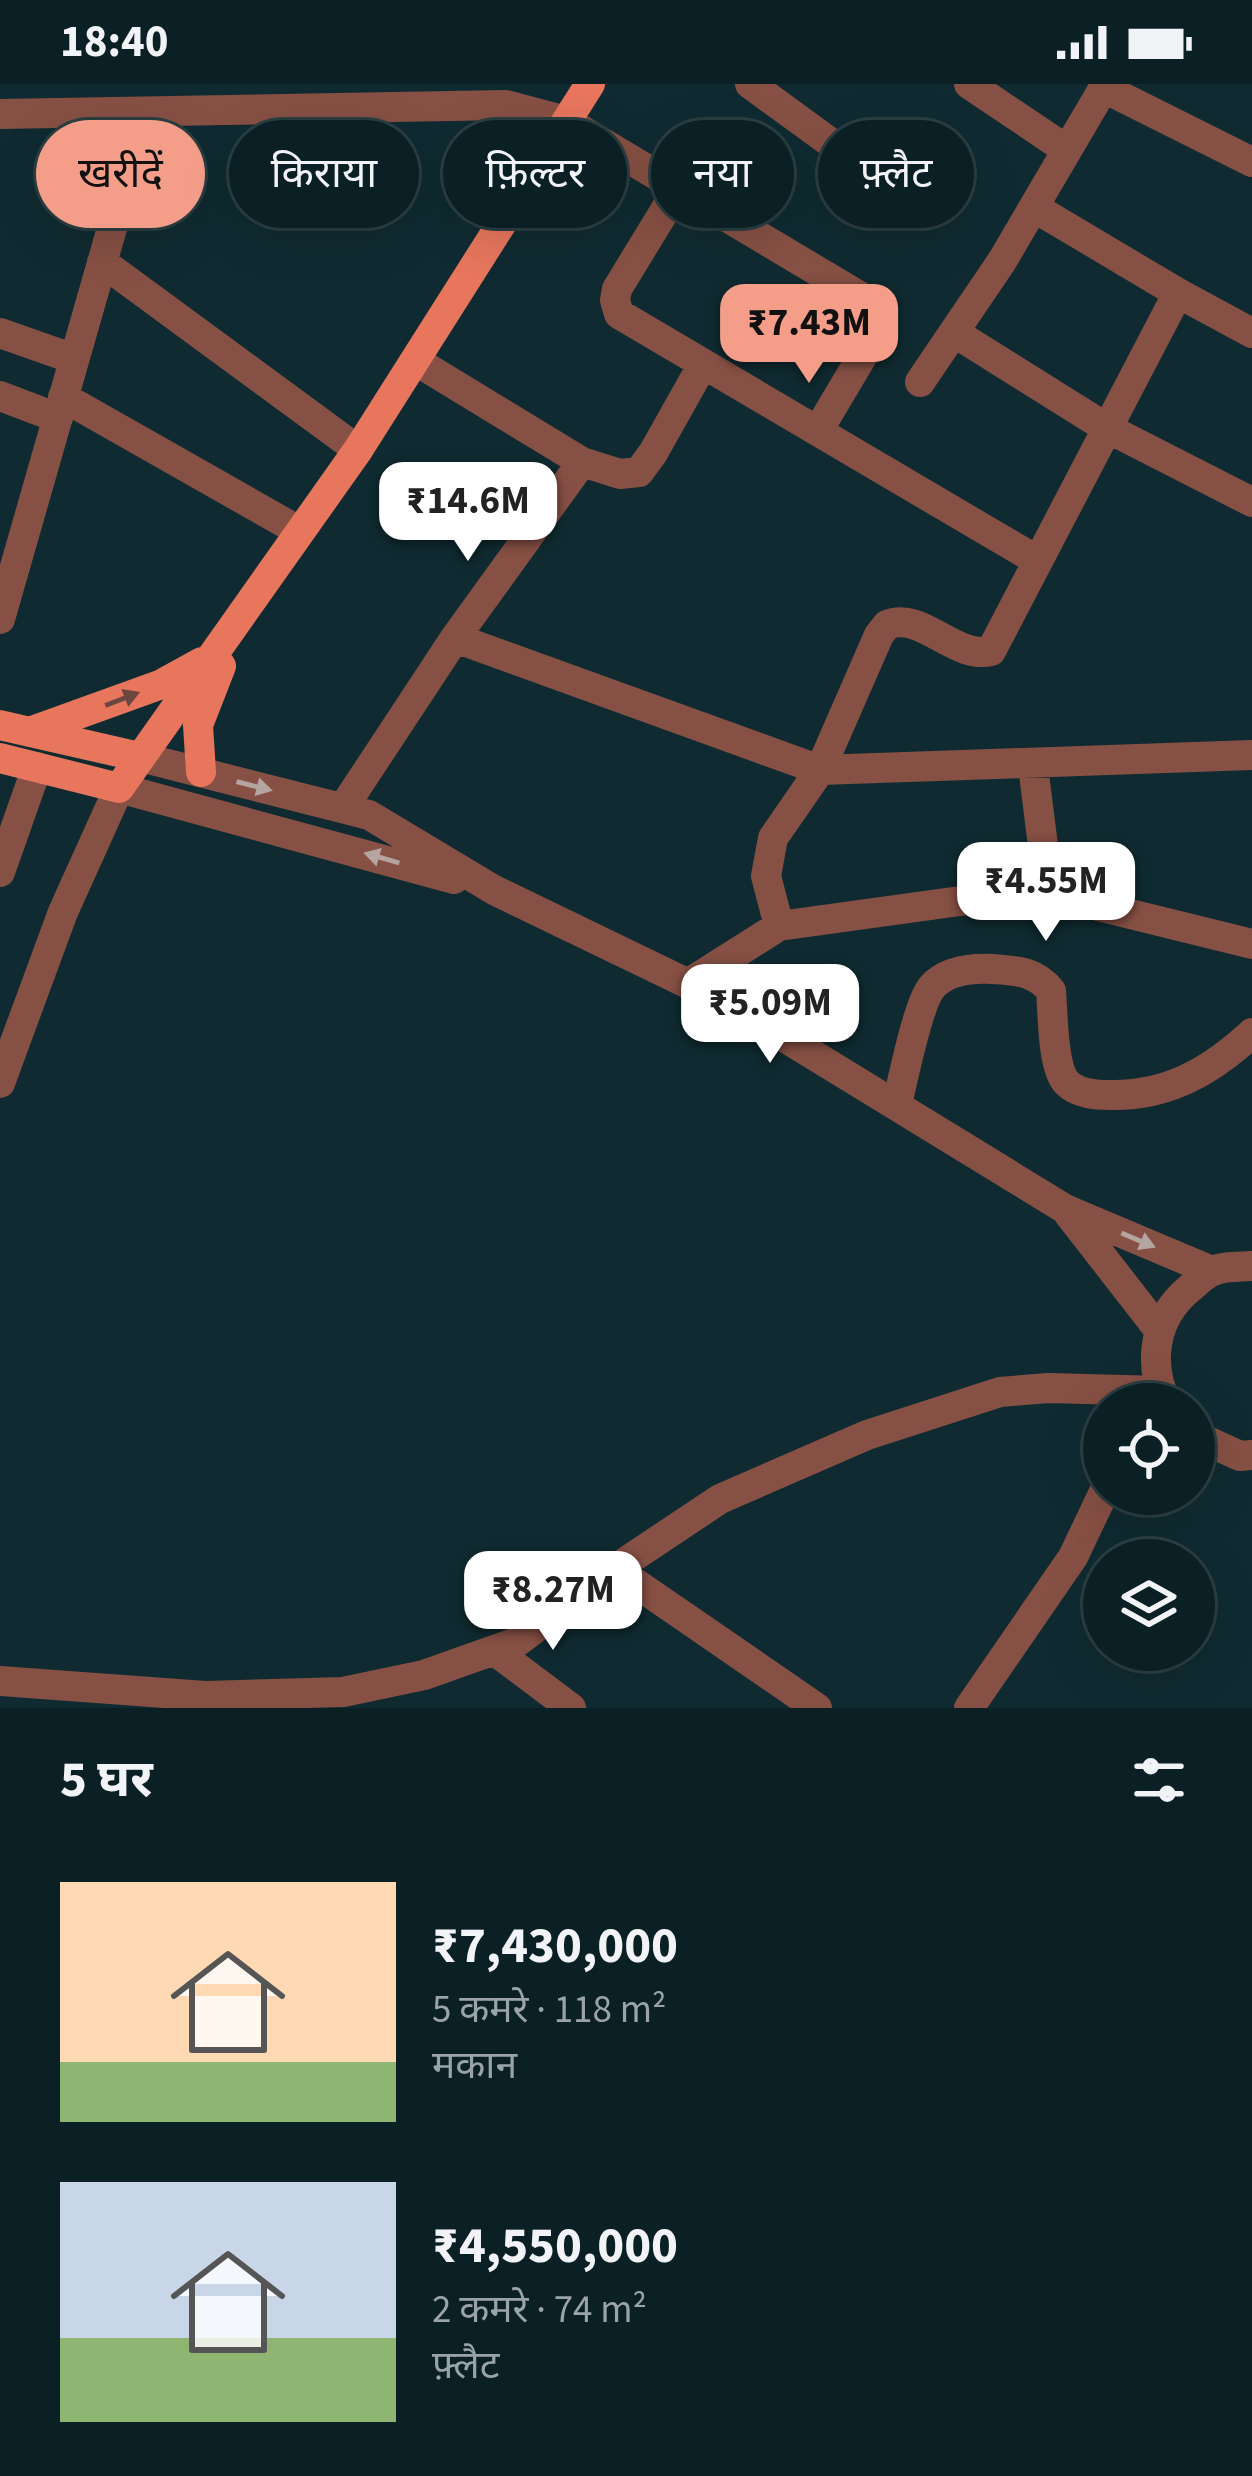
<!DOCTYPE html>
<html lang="hi">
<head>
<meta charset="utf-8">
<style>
	:root { --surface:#0b2025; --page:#14282d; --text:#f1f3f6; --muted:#9aa3a7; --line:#2b3e42; --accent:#f49e8a }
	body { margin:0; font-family:"Source Sans 3","Noto Sans Devanagari",sans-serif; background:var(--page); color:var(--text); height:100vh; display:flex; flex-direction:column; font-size:45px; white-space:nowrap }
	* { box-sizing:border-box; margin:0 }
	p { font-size:39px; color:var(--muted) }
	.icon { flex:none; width:66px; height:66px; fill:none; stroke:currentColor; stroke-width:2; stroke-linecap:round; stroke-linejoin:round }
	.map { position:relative; height:1624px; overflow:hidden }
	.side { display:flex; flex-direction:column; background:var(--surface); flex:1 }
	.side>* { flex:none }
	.guide { position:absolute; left:36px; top:36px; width:1182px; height:108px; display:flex; gap:24px }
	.buttons { position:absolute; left:1083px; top:1299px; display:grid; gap:24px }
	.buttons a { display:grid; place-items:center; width:132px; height:132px; border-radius:50%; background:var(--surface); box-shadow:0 12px 48px #0002,0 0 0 3px var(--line); font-size:60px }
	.price { position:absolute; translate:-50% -102px; padding:0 27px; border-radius:24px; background:#fff; color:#222; font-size:39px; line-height:78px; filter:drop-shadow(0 3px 6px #0008) }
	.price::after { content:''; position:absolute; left:50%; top:72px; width:36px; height:27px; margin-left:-18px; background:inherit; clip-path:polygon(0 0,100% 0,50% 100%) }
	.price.active { background:var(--accent); color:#111 }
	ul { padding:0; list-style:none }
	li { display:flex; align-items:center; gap:36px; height:300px; padding:0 60px }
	li span { display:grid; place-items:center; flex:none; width:336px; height:240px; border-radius:0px; color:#555 }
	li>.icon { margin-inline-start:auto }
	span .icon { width:144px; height:144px; fill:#fffc; stroke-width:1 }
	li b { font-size:51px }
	h2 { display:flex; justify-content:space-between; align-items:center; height:144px; padding:0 60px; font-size:51px }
	.tag { padding:0 42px; border-radius:54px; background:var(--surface); box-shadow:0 12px 48px #0002,0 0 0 3px var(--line); font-size:42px; line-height:108px }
	.tag.active { background:var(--accent); color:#111 }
	.status { display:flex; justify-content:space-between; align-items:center; height:84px; padding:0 60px; background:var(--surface); direction:ltr }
	.status svg { height:33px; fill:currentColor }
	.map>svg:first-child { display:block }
</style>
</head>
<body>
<div class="status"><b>18:40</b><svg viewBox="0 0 49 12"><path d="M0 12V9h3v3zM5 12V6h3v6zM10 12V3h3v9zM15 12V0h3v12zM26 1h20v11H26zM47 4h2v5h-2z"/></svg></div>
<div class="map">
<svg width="1252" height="1624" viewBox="0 0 1252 1624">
	<rect width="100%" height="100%" fill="#0f2b31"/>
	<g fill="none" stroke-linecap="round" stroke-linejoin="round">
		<!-- minor -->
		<path stroke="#875044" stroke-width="30" d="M750 0 912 118
			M969 0 1067 66
			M1104 4 1252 78
			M0 30 506 21 566 37 881 225 879 244 819 345
			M678 105 617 205 615 216 619 230 1038 477
			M1035 124 1178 209
			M102 178 358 366
			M0 249 74 275
			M955 249 1105 343 1252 418
			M920 298 1002 177 1106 0
			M0 312 58 334
			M63 313 299 447
			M582 378 620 390 639 388 653 369 703 280
			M0 535 145 29
			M455 554 820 686 1252 671
			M140 673 369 731 494 806 732 921 1065 1125 1212 1187
			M343 724 455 554 582 378 416 277
			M0 788 37 683
			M1049 810 1252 860
			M779 842 960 817 1049 810 1033 682
			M689 899 779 842 766 792 773 754 820 686 879 551 887 541C921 526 955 576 991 567L1178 209 1252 249
			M0 999 63 828 119 704 454 795
			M897 1020C903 996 918 919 932 903 946 887 972 884 993 885 1017 887 1036 887 1051 907 1053 928 1052 984 1067 999 1078 1010 1096 1011 1111 1011 1168 1012 1211 987 1252 949
			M1068 1129 1159 1246
			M1167 1320C1147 1279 1154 1234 1189 1205 1196 1199 1205 1190 1213 1187 1224 1182 1240 1183 1252 1182
			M1194 1351 1240 1372 1252 1371
			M615 1485 817 1624
			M495 1567 571 1624
			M0 1597 205 1612 343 1608 424 1591 517 1558 615 1485 720 1415 867 1351 1000 1308 1048 1304 1161 1307
			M969 1624 1073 1473 1104 1408"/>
		<!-- major -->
		<path stroke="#e7765d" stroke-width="30" d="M0 641 140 673
			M29 648 162 600 202 578
			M0 674 119 704 358 366 590 0
			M201 688 198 641 221 582"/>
	</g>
	<!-- one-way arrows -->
	<defs><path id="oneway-solid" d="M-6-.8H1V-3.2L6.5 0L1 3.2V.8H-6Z" transform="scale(3)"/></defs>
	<use fill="#6b473f" href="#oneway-solid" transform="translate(122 615) rotate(-21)"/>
	<g fill="#b5a5a1">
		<use href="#oneway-solid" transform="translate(254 702) rotate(14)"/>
		<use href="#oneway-solid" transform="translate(382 774) rotate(-164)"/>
		<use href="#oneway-solid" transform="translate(1138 1156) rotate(23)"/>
	</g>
</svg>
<div class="buttons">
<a><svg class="icon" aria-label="locate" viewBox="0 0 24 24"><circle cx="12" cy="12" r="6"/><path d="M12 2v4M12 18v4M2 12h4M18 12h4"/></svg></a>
<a><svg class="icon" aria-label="layers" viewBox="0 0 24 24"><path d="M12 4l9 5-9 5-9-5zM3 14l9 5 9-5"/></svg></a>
</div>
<b class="price active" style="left:809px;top:302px">₹7.43M</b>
<b class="price" style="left:468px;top:480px">₹14.6M</b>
<b class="price" style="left:1046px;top:860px">₹4.55M</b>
<b class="price" style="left:770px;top:982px">₹5.09M</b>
<b class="price" style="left:553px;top:1569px">₹8.27M</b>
<div class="guide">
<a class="tag active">खरीदें</a>
<a class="tag">किराया</a>
<a class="tag">फ़िल्टर</a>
<a class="tag">नया</a>
<a class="tag">फ़्लैट</a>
</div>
</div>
<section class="side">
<h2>5 घर<svg class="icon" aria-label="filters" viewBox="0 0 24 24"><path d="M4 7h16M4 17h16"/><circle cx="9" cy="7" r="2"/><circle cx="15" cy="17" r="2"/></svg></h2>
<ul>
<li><span style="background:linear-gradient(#ffd9b3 75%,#8fb573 0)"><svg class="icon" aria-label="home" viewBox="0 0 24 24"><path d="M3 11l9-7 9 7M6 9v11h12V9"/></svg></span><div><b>₹7,430,000</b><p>5 कमरे · 118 m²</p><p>मकान</p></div></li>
<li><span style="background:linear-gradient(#c9d6e8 65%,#8fb573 0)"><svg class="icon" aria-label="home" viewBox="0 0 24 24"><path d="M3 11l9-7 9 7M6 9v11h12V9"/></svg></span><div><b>₹4,550,000</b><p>2 कमरे · 74 m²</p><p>फ़्लैट</p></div></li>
</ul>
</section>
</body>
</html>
